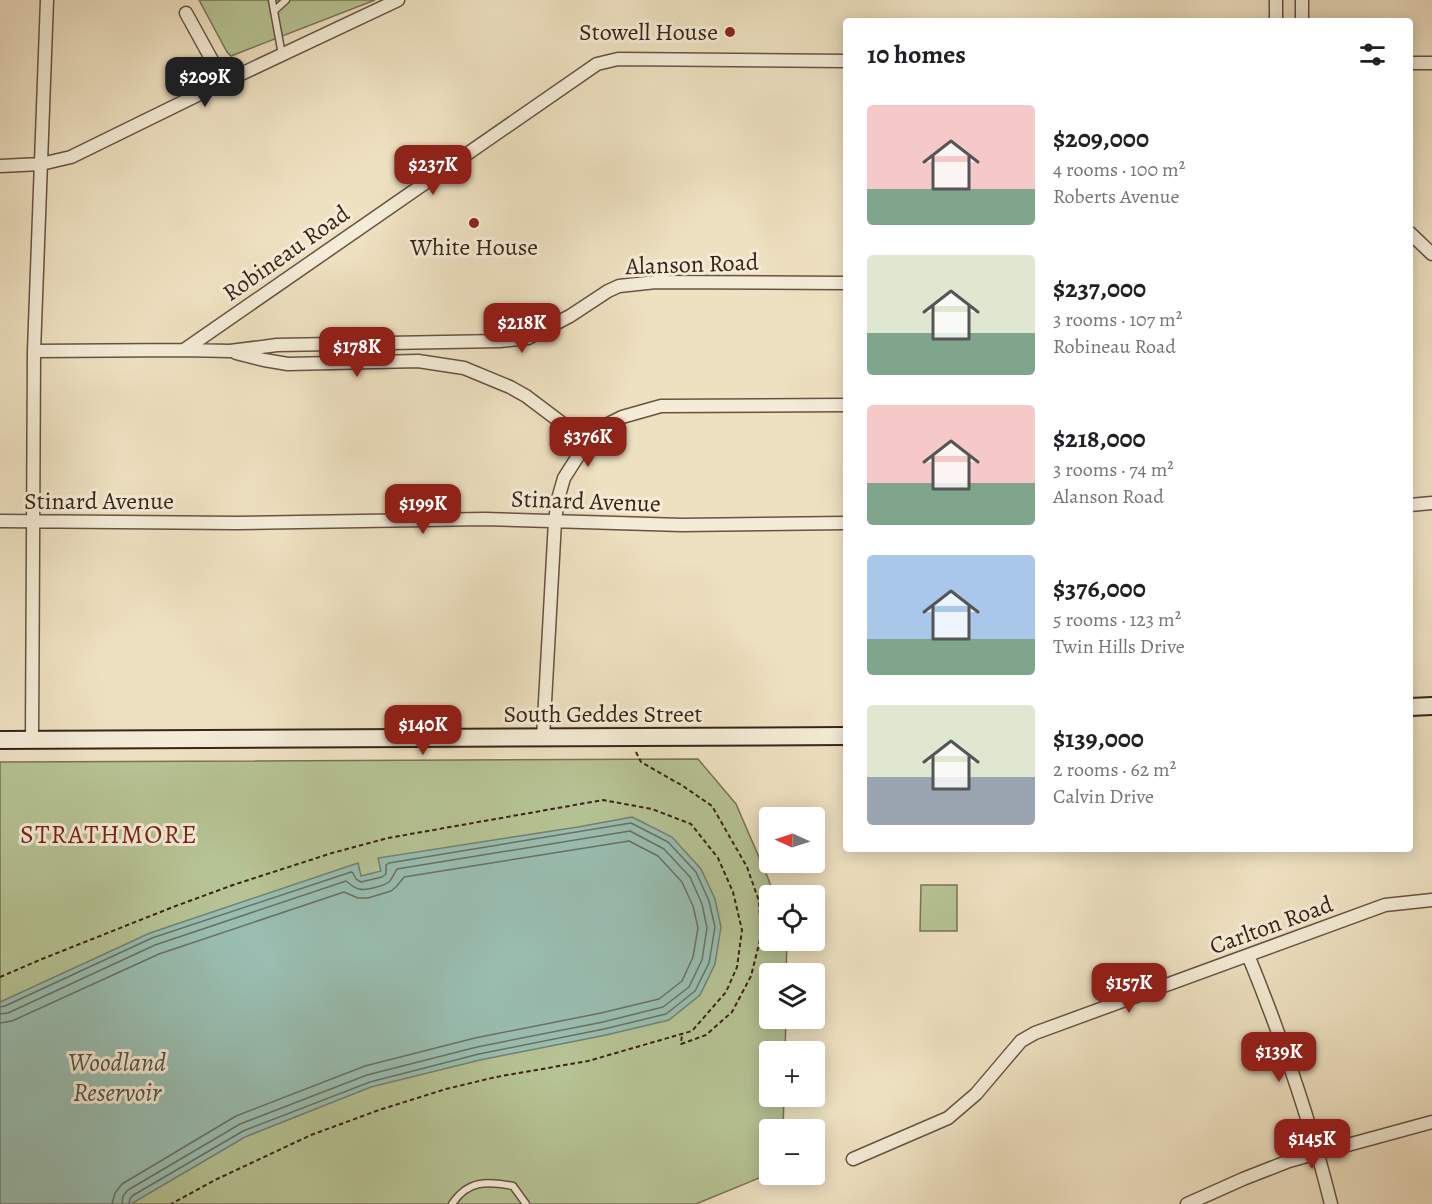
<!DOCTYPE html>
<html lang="en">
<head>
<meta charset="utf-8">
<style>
	:root { --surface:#fff; --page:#f2f2f2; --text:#202124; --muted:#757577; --accent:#8f2418 }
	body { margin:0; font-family:Alegreya,serif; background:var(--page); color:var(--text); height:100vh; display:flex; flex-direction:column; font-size:22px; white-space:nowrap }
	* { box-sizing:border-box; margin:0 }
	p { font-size:20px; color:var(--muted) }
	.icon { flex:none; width:33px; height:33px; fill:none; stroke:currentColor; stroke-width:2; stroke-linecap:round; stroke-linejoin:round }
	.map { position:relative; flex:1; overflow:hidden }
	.panel { position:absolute; left:843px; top:18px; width:570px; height:834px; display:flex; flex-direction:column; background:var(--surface); border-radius:6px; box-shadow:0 3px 15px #0003 }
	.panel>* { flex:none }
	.needle { width:39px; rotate:273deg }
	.buttons { position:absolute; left:759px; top:807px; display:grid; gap:12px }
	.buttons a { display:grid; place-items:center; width:66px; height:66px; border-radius:6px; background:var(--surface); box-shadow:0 3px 15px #0003; font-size:30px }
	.price { position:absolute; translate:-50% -51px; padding:0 14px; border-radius:12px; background:var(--accent); color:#fff; font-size:20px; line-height:39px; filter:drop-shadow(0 2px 3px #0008) }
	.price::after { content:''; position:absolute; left:50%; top:36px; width:18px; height:14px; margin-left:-9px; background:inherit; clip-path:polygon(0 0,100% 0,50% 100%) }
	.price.current { background:#222; color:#fff }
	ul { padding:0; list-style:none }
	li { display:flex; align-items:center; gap:18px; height:150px; padding:0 24px }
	li span { display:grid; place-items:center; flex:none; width:168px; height:120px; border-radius:6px; color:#555 }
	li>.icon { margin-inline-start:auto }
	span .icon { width:72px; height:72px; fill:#fffc; stroke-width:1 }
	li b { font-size:26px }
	h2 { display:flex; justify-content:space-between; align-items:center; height:72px; padding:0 24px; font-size:26px }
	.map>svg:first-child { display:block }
</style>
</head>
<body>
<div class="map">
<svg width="1432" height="1204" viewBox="0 0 1432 1204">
	<rect width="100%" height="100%" fill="#eee1c1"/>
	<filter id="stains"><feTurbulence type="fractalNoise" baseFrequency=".00333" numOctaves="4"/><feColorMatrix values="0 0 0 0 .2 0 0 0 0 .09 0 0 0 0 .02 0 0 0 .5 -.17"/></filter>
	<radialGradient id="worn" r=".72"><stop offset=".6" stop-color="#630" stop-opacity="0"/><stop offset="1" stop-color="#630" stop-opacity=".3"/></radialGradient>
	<!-- green -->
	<path fill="#b6c394" stroke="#787456" stroke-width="1.5" d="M199 0H375L231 56 227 52Z
		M698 759 736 804 768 878 774 895 770 896V940L787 941 786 973 770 974V1018L786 1019 785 1051 770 1052V1096L784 1097 783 1129 770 1130 769 1174 696 1204H0V762Z
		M921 885H957V931H920Z"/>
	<!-- water -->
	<path fill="#99beb1" stroke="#738074" stroke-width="1.5" d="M632 817 672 837 701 869 715 899 721 927 715 964 700 995 669 1020 606 1035 480 1060 371 1087 245 1137 131 1204H0V1002L150 933 358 863 361 876 381 871 378 858 578 827Z"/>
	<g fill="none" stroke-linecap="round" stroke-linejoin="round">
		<!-- shore -->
		<path stroke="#697164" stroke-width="1.5" d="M0 1007 5 1006 152 938 351 872 353 873 356 879 361 882 382 877 386 874V865L389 863 631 823 668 842 696 872 709 901 715 927 709 963 695 991 666 1014 604 1029 479 1054 370 1082 243 1131 132 1196 130 1199 129 1204
			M0 1014 8 1013 155 945 346 881C350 884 354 888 359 889 366 891 383 886 389 882 393 878 394 873 397 869L630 831 664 849 690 877 702 904 707 928 702 960 689 987 663 1007 603 1022 477 1047 367 1075 240 1124 128 1190 123 1196 122 1204
			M0 1023 12 1021 159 954 344 892 358 898H368L391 891 396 887 404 877 629 841 658 856 682 882 693 906 698 928 693 957 682 981 659 999 601 1013 475 1038 365 1066 236 1116 122 1184 115 1193 112 1204"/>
		<!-- service casing -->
		<g stroke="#665342" stroke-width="9">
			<path id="service" d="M272 0 282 55
				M274 11 286 0
				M452 1204C468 1180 487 1181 513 1186L526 1204"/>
		</g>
		<!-- minor casing -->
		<g stroke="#665342" stroke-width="15">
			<path id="minor" d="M1276 0V21
				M186 13 224 82
				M1302 21V0
				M1410 63H1432
				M0 166 41 164 71 157 224 82 398 0
				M1410 233 1432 254
				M184 350 230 351 277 345 500 341 528 338 570 316 608 291 619 286 656 282 846 283
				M34 351 184 350 597 64 618 59 846 61
				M236 353 264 360 288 364 418 361 464 368 510 387 526 396 587 442
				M1410 505 1432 503
				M0 521 236 523 485 519 682 525 846 523
				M543 738 555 521 558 499 564 478 587 442 593 434 606 425 622 417 661 406 846 405
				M32 740 34 351 47 0
				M1248 955C1281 1036 1310 1119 1331 1204
				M853 1159 948 1118 976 1094 1021 1041 1035 1033 1385 905 1432 900
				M1187 1204 1243 1179 1289 1161 1432 1122"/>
		</g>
		<!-- secondary casing -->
		<g stroke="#392418" stroke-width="20">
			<path id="secondary" d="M1410 707 1432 706
				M0 740 846 736"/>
		</g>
		<!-- path -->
		<path stroke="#392418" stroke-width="2" stroke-dasharray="4.5 3" stroke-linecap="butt" d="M636 752 641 762 683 786 712 806 747 867 759 901 761 936 751 976 732 1012 706 1035 681 1044 682 1034
			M0 977 42 959 173 907 233 885 332 853 388 838 603 800 652 809 691 824 718 858 733 892 742 930 737 967 726 992 692 1031 588 1061 496 1077 446 1089 379 1110 311 1135 215 1180 171 1204"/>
		<!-- service -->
		<use href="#service" stroke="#f4ecd7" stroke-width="6"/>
		<!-- minor -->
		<use href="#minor" stroke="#f4ecd7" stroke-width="12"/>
		<!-- secondary -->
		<use href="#secondary" stroke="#f4ecd7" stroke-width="16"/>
	</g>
	<!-- markers -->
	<g fill="#8f2418" stroke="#f4ecd7" stroke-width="2">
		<circle cx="730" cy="32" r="6"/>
		<circle cx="474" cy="223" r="6"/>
	</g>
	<g text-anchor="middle" stroke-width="6" stroke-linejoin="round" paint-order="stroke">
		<!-- poi labels -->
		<g font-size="24" fill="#392418" stroke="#f4ecd7" text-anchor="end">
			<text x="718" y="40">Stowell House</text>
			<text x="474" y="255" text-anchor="middle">White House</text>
		</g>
		<!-- street labels -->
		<g font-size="24" fill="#392418" stroke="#f4ecd7">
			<text transform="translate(286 253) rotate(-35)" y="8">Robineau Road</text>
			<text transform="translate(692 264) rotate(-2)" y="8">Alanson Road</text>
			<text x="99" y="509">Stinard Avenue</text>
			<text transform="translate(586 501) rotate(2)" y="8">Stinard Avenue</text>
			<text x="603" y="722">South Geddes Street</text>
			<text transform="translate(1271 925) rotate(-20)" y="8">Carlton Road</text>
		</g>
		<!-- neighbourhood labels -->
		<g font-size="26" letter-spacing="1.5" fill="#7a1f14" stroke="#f4ecd7">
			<text x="109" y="843">STRATHMORE</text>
		</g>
		<!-- water labels -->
		<g font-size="26" font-style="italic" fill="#565246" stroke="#f4ecd7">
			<text x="117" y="1071">Woodland<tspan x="117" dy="30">Reservoir</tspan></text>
		</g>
	</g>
	<rect width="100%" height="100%" filter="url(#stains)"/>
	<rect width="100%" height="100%" fill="url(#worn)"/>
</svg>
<div class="buttons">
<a><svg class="needle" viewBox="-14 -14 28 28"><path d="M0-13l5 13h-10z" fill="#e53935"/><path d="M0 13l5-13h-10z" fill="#757577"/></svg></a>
<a><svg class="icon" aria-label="locate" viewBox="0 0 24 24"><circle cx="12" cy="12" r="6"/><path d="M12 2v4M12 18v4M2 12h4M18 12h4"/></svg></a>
<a><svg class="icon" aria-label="layers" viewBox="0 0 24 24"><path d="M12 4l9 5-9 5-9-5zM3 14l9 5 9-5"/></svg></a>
<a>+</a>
<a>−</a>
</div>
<b class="price current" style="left:205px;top:108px">$209K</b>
<b class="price" style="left:433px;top:196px">$237K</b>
<b class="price" style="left:522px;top:354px">$218K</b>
<b class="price" style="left:357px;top:378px">$178K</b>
<b class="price" style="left:588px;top:468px">$376K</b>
<b class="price" style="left:423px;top:535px">$199K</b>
<b class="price" style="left:423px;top:756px">$140K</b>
<b class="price" style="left:1129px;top:1014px">$157K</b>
<b class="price" style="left:1279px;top:1083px">$139K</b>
<b class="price" style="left:1312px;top:1170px">$145K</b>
<section class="panel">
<h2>10 homes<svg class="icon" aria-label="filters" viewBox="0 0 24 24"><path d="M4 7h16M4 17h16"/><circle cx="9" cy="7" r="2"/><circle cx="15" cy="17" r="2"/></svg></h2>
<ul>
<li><span style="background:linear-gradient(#f6c9c9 70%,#7fa58c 0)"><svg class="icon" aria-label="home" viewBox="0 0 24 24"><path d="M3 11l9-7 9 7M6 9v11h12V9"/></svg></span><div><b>$209,000</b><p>4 rooms · 100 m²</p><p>Roberts Avenue</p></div></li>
<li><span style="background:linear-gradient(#dfe7d0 65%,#7fa58c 0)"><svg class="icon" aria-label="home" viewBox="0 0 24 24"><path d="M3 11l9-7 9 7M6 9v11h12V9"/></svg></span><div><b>$237,000</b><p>3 rooms · 107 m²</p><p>Robineau Road</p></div></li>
<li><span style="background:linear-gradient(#f6c9c9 65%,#7fa58c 0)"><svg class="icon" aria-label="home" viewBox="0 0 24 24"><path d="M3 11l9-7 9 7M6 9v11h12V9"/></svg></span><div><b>$218,000</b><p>3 rooms · 74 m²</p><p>Alanson Road</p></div></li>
<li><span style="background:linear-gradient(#a9c7e8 70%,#7fa58c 0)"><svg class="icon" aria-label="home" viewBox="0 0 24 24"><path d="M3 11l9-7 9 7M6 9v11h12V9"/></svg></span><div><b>$376,000</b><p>5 rooms · 123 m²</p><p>Twin Hills Drive</p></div></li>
<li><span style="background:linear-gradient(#dfe7d0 60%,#9aa5b1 0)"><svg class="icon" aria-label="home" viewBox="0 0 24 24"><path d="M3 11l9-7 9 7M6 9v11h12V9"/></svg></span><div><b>$139,000</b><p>2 rooms · 62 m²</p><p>Calvin Drive</p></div></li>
</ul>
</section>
</div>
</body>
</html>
